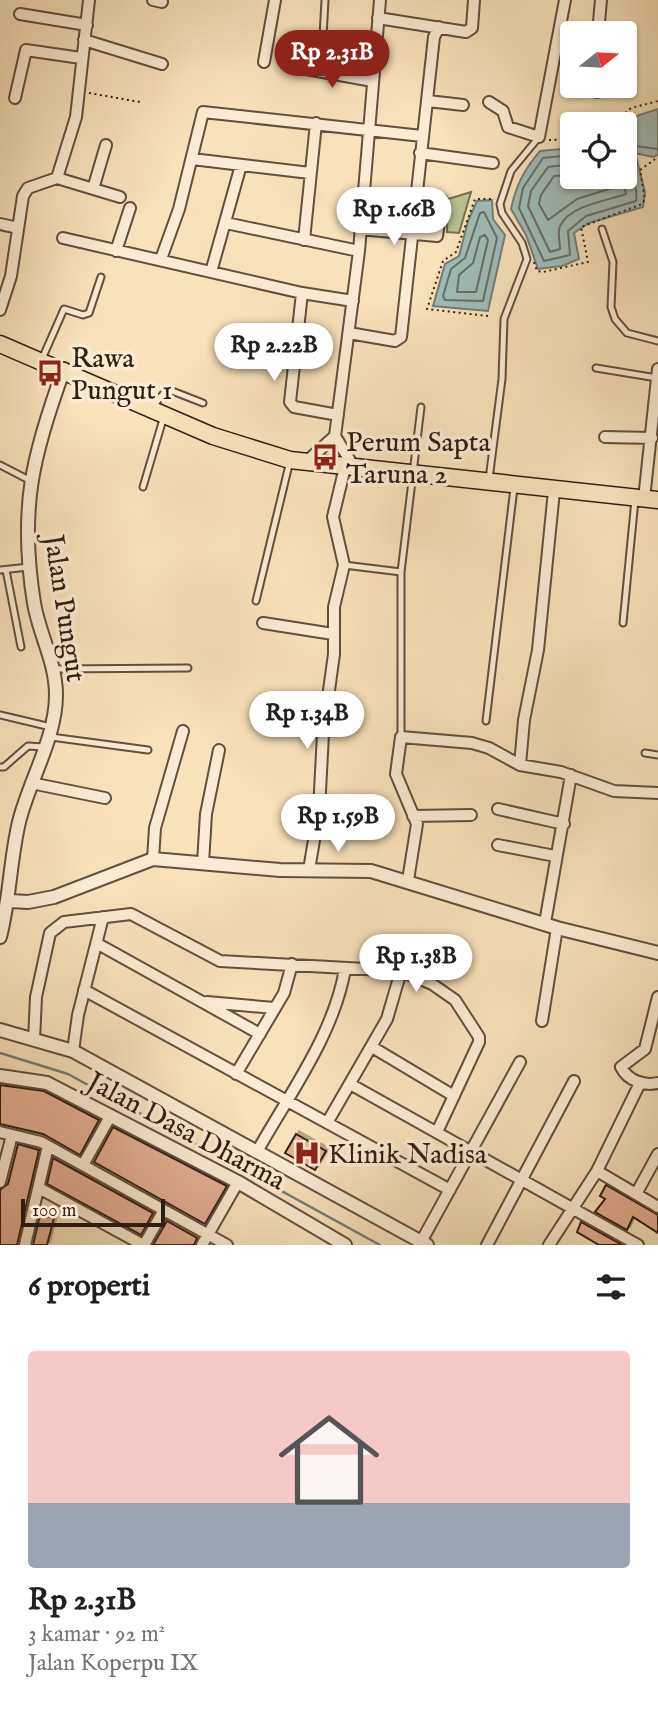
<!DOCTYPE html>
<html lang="id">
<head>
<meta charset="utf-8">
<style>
	:root { --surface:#fff; --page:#f2f2f2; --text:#202124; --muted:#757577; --accent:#8f2418 }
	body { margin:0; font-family:"IM FELL English",serif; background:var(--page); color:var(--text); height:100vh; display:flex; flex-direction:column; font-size:26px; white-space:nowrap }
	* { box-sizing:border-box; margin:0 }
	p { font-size:23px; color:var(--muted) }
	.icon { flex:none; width:38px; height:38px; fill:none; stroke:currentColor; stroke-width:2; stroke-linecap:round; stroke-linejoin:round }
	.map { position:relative; height:1245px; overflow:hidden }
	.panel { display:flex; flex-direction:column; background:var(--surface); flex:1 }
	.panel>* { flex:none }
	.needle { width:46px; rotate:72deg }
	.fabs { position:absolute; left:560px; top:21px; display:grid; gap:14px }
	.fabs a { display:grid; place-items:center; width:77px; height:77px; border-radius:7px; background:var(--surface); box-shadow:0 2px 5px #0004; font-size:35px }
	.scale { position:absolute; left:21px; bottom:18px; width:144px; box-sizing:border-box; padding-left:7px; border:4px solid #301e12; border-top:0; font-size:19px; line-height:24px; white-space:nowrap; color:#301e12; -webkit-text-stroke:5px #faecd2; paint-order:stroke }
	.price { position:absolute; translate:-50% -60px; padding:0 16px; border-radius:24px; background:#fff; color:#222; font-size:23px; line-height:46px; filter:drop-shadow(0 2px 4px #0008) }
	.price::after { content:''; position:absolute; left:50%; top:42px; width:21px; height:16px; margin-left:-10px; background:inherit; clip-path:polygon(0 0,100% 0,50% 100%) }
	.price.selected { background:var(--accent); color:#fff }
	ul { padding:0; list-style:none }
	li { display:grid; align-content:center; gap:14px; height:371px; padding:0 28px }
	li span { display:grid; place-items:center; height:217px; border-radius:7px; color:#555 }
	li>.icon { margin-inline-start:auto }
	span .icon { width:126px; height:126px; fill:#fffc; stroke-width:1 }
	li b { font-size:30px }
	h2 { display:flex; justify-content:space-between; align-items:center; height:84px; padding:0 28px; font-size:30px }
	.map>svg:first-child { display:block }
</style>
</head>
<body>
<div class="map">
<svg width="658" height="1245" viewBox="0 0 658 1245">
	<defs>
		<filter id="shadow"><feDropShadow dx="3" dy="-3" stdDeviation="0" flood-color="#0004"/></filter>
	</defs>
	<rect width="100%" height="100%" fill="#f8e2ba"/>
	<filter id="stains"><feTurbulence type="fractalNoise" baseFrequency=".00286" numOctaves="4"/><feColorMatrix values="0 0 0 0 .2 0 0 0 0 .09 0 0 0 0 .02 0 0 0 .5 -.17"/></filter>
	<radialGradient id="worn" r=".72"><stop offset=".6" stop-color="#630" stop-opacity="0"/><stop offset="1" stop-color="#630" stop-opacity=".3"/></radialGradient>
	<!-- green -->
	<path fill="#bbc491" stroke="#767152" stroke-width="2" d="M471 192 459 233 447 232 448 199Z"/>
	<!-- water -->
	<path fill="#a0bcb9" stroke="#737d76" stroke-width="2" d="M658 109V155L653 157 635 153 645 192 643 207 589 223 574 233 579 259 562 266 538 269 526 235 511 209C516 185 524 170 540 151L572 148V177H625V125L630 118Z
		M492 200 493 219 505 235 488 311 433 306 445 264 459 256 468 221 477 201Z"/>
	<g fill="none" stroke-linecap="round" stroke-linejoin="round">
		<!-- shore -->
		<path stroke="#686d66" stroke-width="2" d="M572 155 543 158 523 188 519 208 544 261 570 255 568 231 586 216 636 201C639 186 628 168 629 152L636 146 658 149
			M572 164 548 167 531 191 528 206 550 252 560 249C560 242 557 233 560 226 570 205 607 201 626 194L622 177
			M572 175 554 176 541 195 539 204 548 220 577 199 612 188V177
			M484 212 497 238 483 301 445 300 443 296 451 269 465 258 480 213Z
			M485 235 488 240 476 292H457L459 275 473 263 480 237Z"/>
		<!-- stream -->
		<path stroke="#737d76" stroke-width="2.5" d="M0 1053 68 1074 380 1245"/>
	</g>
	<!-- building -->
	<path fill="#e4ae91" stroke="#301e12" stroke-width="2" filter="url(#shadow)" d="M0 1085 44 1091 99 1120 80 1155 43 1134 0 1124Z
		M113 1127 227 1186 205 1224 94 1162Z
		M296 1134 326 1151 315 1170 285 1153Z
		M18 1144 39 1150 17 1245H0V1190L8 1184Z
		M53 1158 153 1213 141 1235 47 1184Z
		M606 1185 658 1215V1233L633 1217 627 1230 595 1212 605 1199 600 1196Z
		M40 1215 54 1218 47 1245H33Z
		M167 1221 197 1238 194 1245H153Z
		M581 1222 622 1245H599L577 1232Z"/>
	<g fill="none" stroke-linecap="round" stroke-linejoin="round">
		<!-- service casing -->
		<g stroke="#624f3c" stroke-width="9">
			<path id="service" d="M323 37 325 0
				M602 229 613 262 611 307 615 319 627 333 658 341
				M42 359 64 309 83 315 89 313 101 277
				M596 368 657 378
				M152 408 167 389 203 403
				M0 465 31 481
				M489 479 502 379 504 319 527 259 522 243 502 213 500 204 511 171 539 137
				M143 487 164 416
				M344 565 401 572
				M0 570 29 567
				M6 570 21 647
				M256 601 290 461
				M623 623 635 500
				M54 669 188 668
				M0 715 51 727
				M486 721 514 488
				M51 737 148 750
				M401 737V572L421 407
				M645 753 658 755
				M0 767H4L28 746 44 747"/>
		</g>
		<!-- minor casing -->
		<g stroke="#624f3c" stroke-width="14">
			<path id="minor" d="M153 0 162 2
				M20 14 87 25
				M378 18 466 32 472 28 474 0
				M598 33 601 0
				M84 40 162 64
				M264 62 275 0
				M295 67 373 81
				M597 86V92
				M15 98 26 50 81 58
				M428 101 463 105
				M489 102 503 111 508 127 539 137 565 0
				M420 153 493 163
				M192 159 310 173
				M57 178 120 197
				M93 189 106 145
				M226 223 359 251
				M0 224 18 228
				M359 229 437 236 442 200
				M63 238 302 293 353 301
				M304 240 316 123
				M116 251 130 208
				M161 259 179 209 203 112 422 136
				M211 272 241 165
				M302 293 290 402 294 407 338 415
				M0 310 11 276 23 196 28 188 57 178 76 117 89 0
				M349 333 395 341 401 337 434 37 439 27
				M605 437 652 438
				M306 462 335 436
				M355 469 335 436 359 251 380 0
				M644 499 658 369
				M263 623 333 634
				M520 765 524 720 538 650 554 491
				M31 783 105 798
				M498 809 564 824
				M413 816 471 815
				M498 845 555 856
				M153 859 155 828 183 731
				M203 863 206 814 219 750
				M309 870 319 810 323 734 334 654V607L344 565 333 517 345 467
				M408 880 417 824 396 774 401 737 472 743 489 748 520 765 561 772 614 791 658 793
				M545 923 571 775
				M98 944 260 1034
				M84 990 450 1190
				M658 997 645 1049 621 1067C628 1081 644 1086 658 1083
				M207 1002 274 1008
				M542 1021 557 928
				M34 1040 36 997 50 933 64 922 131 914 220 961 401 971 432 984 455 1000 479 1037V1042L437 1132
				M372 1047 454 1096
				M73 1051 78 1015 103 917
				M236 1074 284 993 292 964
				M350 1084 638 1245
				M327 1123 387 1019 401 971
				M0 1132 41 1142 227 1245
				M258 1150C290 1093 334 1034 345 969
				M83 1165 111 1115
				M597 1171 658 1207
				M0 1182 12 1135
				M39 1188 143 1245
				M636 1194 658 1154
				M421 1242 520 1062
				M25 1245 48 1146
				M144 1245 164 1210
				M202 1245 238 1182
				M487 1245 574 1081
				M549 1245 597 1171 640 1083"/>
		</g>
		<!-- tertiary casing -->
		<g stroke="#624f3c" stroke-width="16">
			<path id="tertiary" d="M10 901 28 902 54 897 153 859 280 870 371 871 557 928 658 953
				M0 937C10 898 10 860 19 822 29 781 56 738 56 695 56 662 39 634 34 603 19 510 32 456 64 369
				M0 1030 73 1051 427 1245
				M0 1076 47 1083 238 1182 345 1245"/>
		</g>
		<!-- primary casing -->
		<g stroke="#301e12" stroke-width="19">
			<path id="primary" d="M0 344 213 436 290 460 658 500"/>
		</g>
		<!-- path -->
		<path stroke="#301e12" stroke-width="2" stroke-dasharray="2 3.5" stroke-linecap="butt" d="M89 93 140 102
			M613 124 631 108 658 101
			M549 140 572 139
			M534 262 537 271 543 272 588 262 581 227 642 204 645 199 640 170 658 157
			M488 316 427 309 443 261 456 252 475 199H494"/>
		<!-- service -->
		<use href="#service" stroke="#faecd2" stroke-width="5"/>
		<!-- minor -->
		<use href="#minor" stroke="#faecd2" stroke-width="10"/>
		<!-- tertiary -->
		<use href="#tertiary" stroke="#faecd2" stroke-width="12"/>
		<!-- primary -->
		<use href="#primary" stroke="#f8e2ba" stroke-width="16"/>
	</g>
	<!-- icons -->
	<defs>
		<g id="bus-bare" transform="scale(2.1)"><path d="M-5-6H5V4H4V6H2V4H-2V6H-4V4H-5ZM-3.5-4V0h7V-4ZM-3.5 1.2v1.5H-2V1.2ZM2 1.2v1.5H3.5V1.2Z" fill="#8f2418" stroke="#faecd2" stroke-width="2.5" paint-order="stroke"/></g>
		<g id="hospital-bare" transform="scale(2.1)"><path d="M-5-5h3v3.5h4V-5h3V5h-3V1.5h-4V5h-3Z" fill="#8f2418" stroke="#faecd2" stroke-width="2.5" paint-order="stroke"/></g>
	</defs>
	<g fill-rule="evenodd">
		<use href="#bus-bare" x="50" y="373"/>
		<use href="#bus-bare" x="325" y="457"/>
		<use href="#hospital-bare" x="307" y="1153"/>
	</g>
	<g text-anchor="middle" stroke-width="7" stroke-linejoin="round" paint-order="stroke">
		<!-- poi labels -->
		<g font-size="28" fill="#301e12" stroke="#faecd2" text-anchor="start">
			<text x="71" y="367">Rawa<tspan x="71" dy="32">Pungut 1</tspan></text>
			<text x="346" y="451">Perum Sapta<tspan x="346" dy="32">Taruna 2</tspan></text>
			<text x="328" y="1163">Klinik Nadisa</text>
		</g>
		<!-- street labels -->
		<g font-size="28" fill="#301e12" stroke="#faecd2">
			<text transform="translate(66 608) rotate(81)" y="10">Jalan Pungut</text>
			<text transform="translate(187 1130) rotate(28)" y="10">Jalan Dasa Dharma</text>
		</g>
	</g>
	<rect width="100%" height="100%" filter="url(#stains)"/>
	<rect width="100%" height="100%" fill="url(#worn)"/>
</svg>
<div class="fabs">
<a><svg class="needle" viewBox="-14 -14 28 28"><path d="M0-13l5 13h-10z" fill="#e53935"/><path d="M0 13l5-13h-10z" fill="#757577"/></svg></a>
<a><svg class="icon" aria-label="locate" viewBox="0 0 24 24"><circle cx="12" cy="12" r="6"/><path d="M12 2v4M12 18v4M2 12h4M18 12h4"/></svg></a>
</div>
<div class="scale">100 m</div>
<b class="price selected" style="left:332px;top:90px">Rp 2.31B</b>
<b class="price" style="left:394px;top:247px">Rp 1.66B</b>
<b class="price" style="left:274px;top:383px">Rp 2.22B</b>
<b class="price" style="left:307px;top:751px">Rp 1.34B</b>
<b class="price" style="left:338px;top:854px">Rp 1.59B</b>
<b class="price" style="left:416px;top:994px">Rp 1.38B</b>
</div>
<section class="panel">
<h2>6 properti<svg class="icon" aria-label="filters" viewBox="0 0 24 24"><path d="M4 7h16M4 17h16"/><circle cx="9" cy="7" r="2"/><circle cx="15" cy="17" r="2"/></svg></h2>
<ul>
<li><span style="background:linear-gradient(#f6c9c9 70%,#9aa5b1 0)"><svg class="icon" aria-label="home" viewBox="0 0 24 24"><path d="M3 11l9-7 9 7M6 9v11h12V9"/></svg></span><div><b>Rp 2.31B</b><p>3 kamar · 92 m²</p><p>Jalan Koperpu IX</p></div></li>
</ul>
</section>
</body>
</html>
